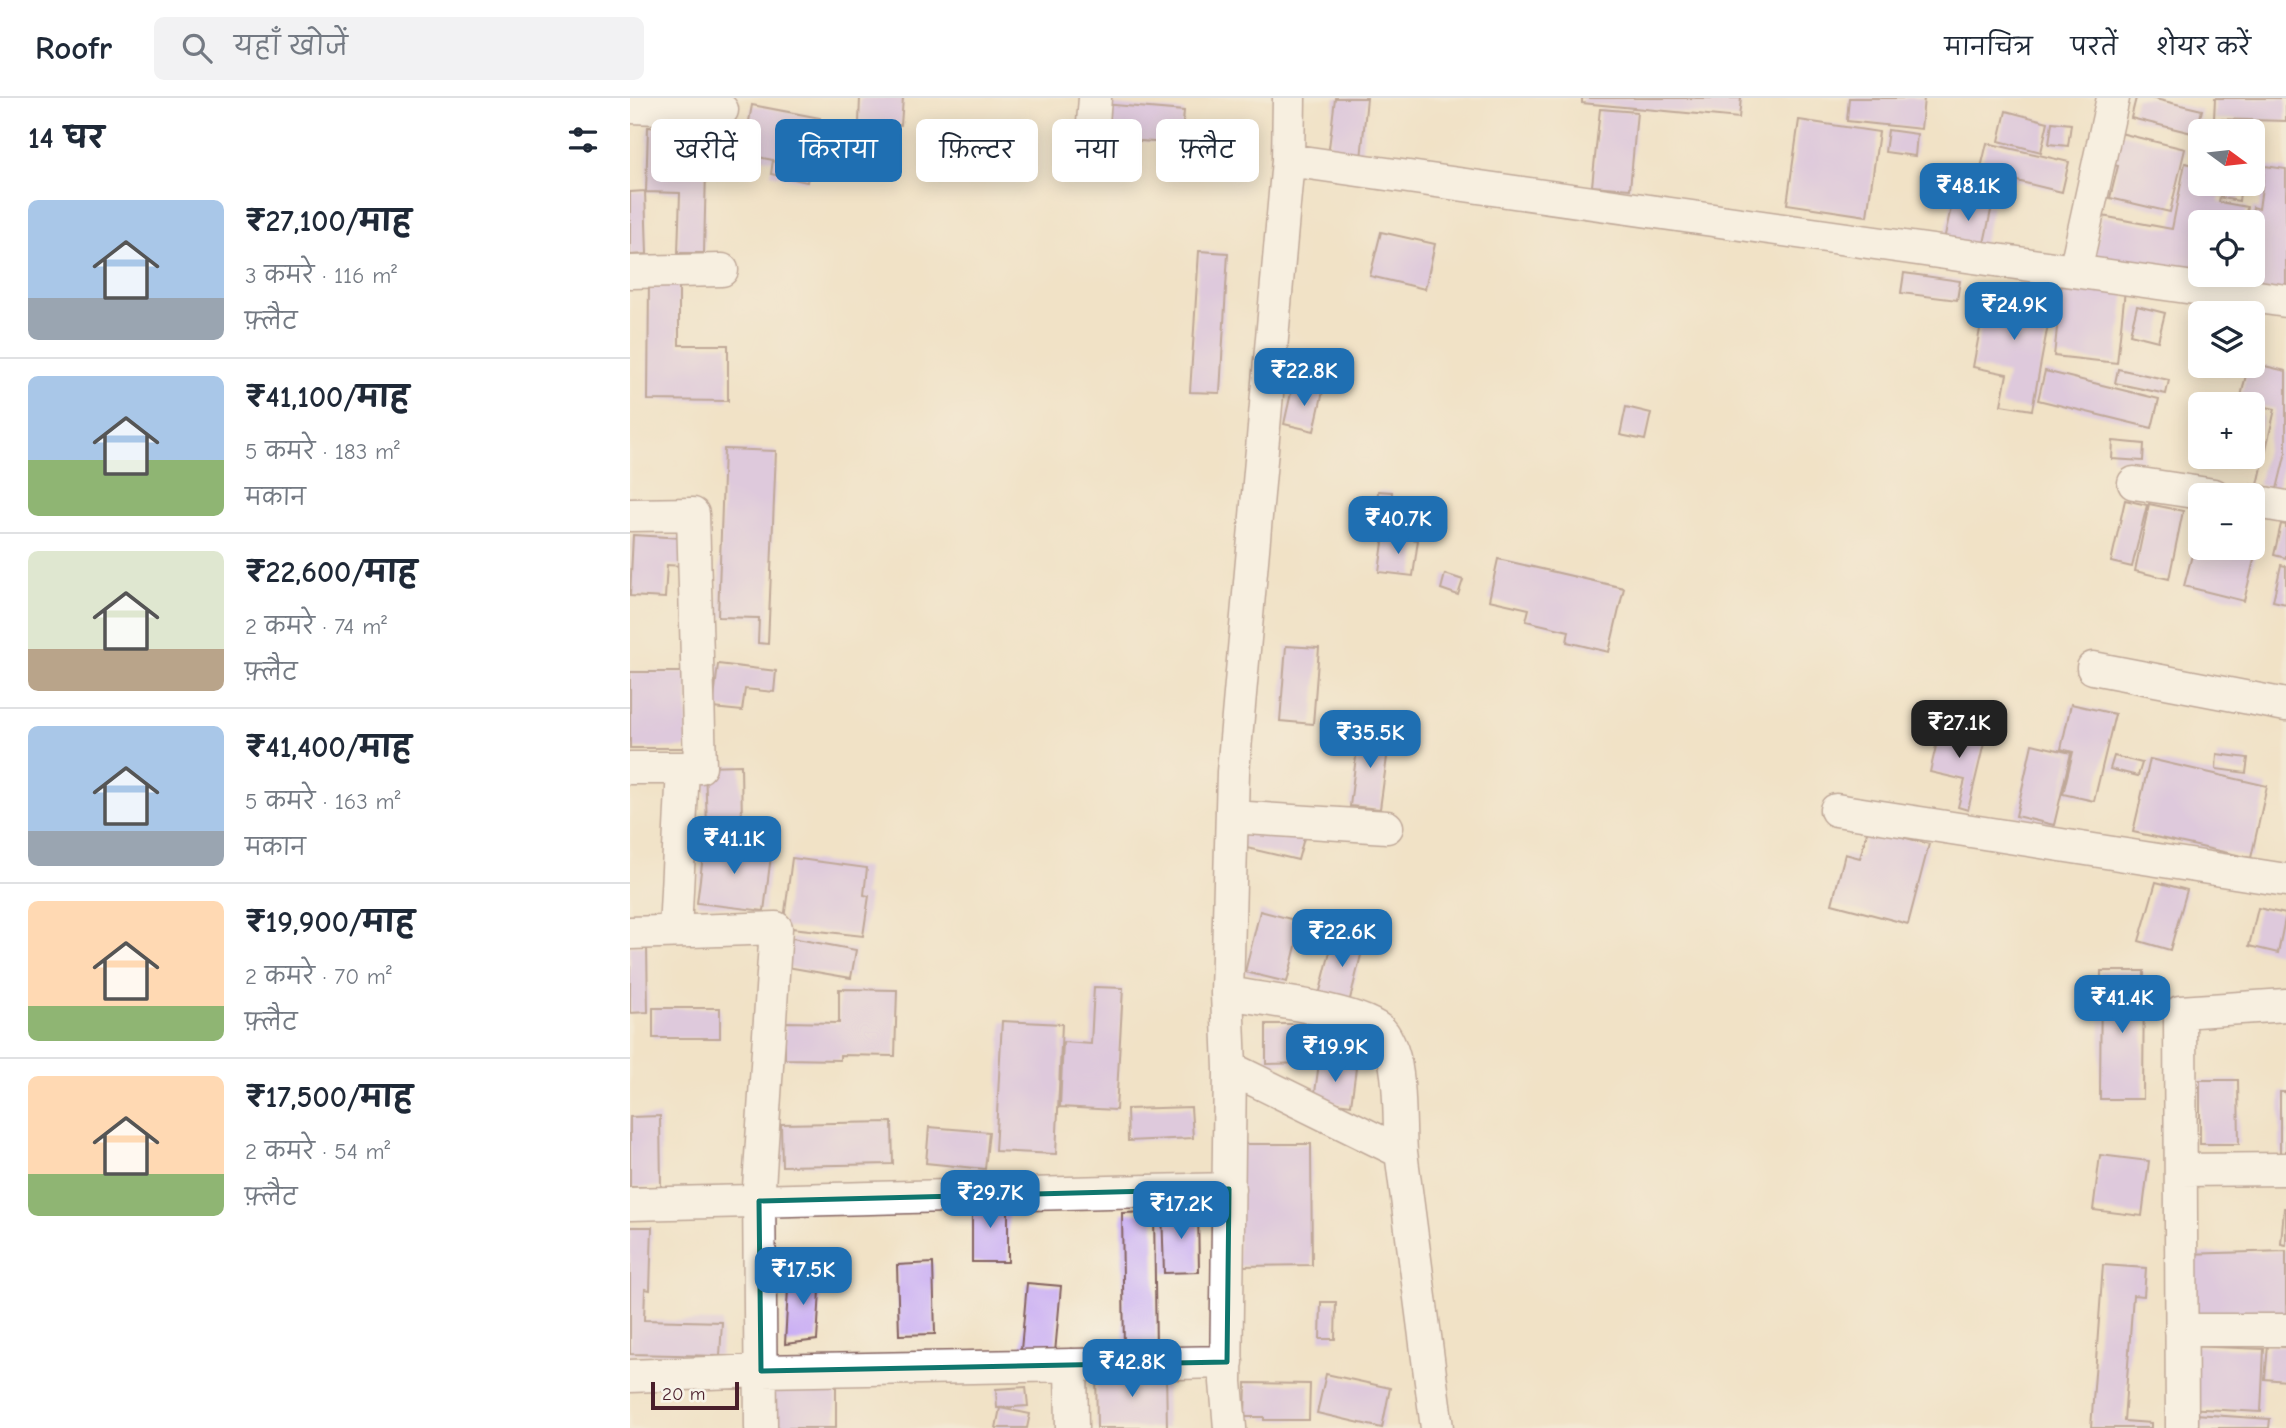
<!DOCTYPE html>
<html lang="hi">
<head>
<meta charset="utf-8">
<style>
	:root { --surface:#fff; --page:#f2f2f3; --text:#1f2937; --muted:#747a83; --line:#e0e1e3; --accent:#1f6fb2 }
	body { margin:0; font-family:"Comic Neue","Playpen Sans Deva",sans-serif; background:var(--page); color:var(--text); height:100vh; display:flex; flex-direction:column; font-size:26px; white-space:nowrap }
	* { box-sizing:border-box; margin:0 }
	p { font-size:23px; color:var(--muted) }
	.icon { flex:none; width:38px; height:38px; fill:none; stroke:currentColor; stroke-width:2; stroke-linecap:round; stroke-linejoin:round }
	.map { position:relative; flex:1; overflow:hidden }
	.panel { display:flex; flex-direction:column; background:var(--surface); width:630px }
	.panel>* { flex:none }
	.top-card { position:absolute; left:21px; top:21px; width:665px; height:63px; display:flex; gap:14px }
	.needle { width:46px; rotate:105deg }
	.tools { position:absolute; left:1558px; top:21px; display:grid; gap:14px }
	.tools a { display:grid; place-items:center; width:77px; height:77px; border-radius:10px; background:var(--surface); box-shadow:0 4px 18px #0003; font-size:35px }
	.scale { position:absolute; left:21px; bottom:18px; width:88px; box-sizing:border-box; padding-left:7px; border:4px solid #4a1f2b; border-top:0; font-size:19px; line-height:24px; white-space:nowrap; color:#4a1f2b; -webkit-text-stroke:5px #f7f3e8; paint-order:stroke }
	.price { position:absolute; translate:-50% -60px; padding:0 16px; border-radius:14px; background:var(--accent); color:#fff; font-size:23px; line-height:46px; filter:drop-shadow(0 2px 4px #0008) }
	.price::after { content:''; position:absolute; left:50%; top:42px; width:21px; height:16px; margin-left:-10px; background:inherit; clip-path:polygon(0 0,100% 0,50% 100%) }
	.price.on { background:#222; color:#fff }
	ul { padding:0; list-style:none }
	li { display:flex; align-items:center; gap:21px; height:175px; padding:0 28px }
	li+li { border-top:2px solid var(--line) }
	li span { display:grid; place-items:center; flex:none; width:196px; height:140px; border-radius:10px; color:#555 }
	li>.icon { margin-inline-start:auto }
	span .icon { width:84px; height:84px; fill:#fffc; stroke-width:1 }
	li b { font-size:30px }
	h2 { display:flex; justify-content:space-between; align-items:center; height:84px; padding:0 28px; font-size:30px }
	.chip { padding:0 24px; border-radius:10px; background:var(--surface); box-shadow:0 4px 18px #0003; font-size:24px; line-height:63px }
	.chip.on { background:var(--accent); color:#fff }
	header { display:flex; align-items:center; gap:42px; box-sizing:border-box; height:98px; padding:0 35px; background:var(--surface); border-bottom:2px solid var(--line) }
	header strong { font-size:33px }
	nav { display:flex; gap:38px; margin-inline-start:auto; font-size:24px }
	.search { width:490px; height:63px; background:var(--page); display:flex; align-items:center; gap:18px; box-sizing:border-box; padding:0 24px; border-radius:10px; color:var(--muted); font-size:26px }
	main { display:flex; flex:1; min-height:0 }
	.map>svg:first-child { display:block }
</style>
</head>
<body>
<header>
<strong>Roofr</strong>
<div class="search"><svg class="icon" aria-label="search" viewBox="0 0 24 24"><circle cx="10" cy="10" r="6"/><path d="M15 15l6 6"/></svg>यहाँ खोजें</div>
<nav><a>मानचित्र</a><a>परतें</a><a>शेयर करें</a></nav>
</header>
<main>
<section class="panel">
<h2>14 घर<svg class="icon" aria-label="filters" viewBox="0 0 24 24"><path d="M4 7h16M4 17h16"/><circle cx="9" cy="7" r="2"/><circle cx="15" cy="17" r="2"/></svg></h2>
<ul>
<li><span style="background:linear-gradient(#a9c7e8 70%,#9aa5b1 0)"><svg class="icon" aria-label="home" viewBox="0 0 24 24"><path d="M3 11l9-7 9 7M6 9v11h12V9"/></svg></span><div><b>₹27,100/माह</b><p>3 कमरे · 116 m²</p><p>फ़्लैट</p></div></li>
<li><span style="background:linear-gradient(#a9c7e8 60%,#8fb573 0)"><svg class="icon" aria-label="home" viewBox="0 0 24 24"><path d="M3 11l9-7 9 7M6 9v11h12V9"/></svg></span><div><b>₹41,100/माह</b><p>5 कमरे · 183 m²</p><p>मकान</p></div></li>
<li><span style="background:linear-gradient(#dfe7d0 70%,#b9a48a 0)"><svg class="icon" aria-label="home" viewBox="0 0 24 24"><path d="M3 11l9-7 9 7M6 9v11h12V9"/></svg></span><div><b>₹22,600/माह</b><p>2 कमरे · 74 m²</p><p>फ़्लैट</p></div></li>
<li><span style="background:linear-gradient(#a9c7e8 75%,#9aa5b1 0)"><svg class="icon" aria-label="home" viewBox="0 0 24 24"><path d="M3 11l9-7 9 7M6 9v11h12V9"/></svg></span><div><b>₹41,400/माह</b><p>5 कमरे · 163 m²</p><p>मकान</p></div></li>
<li><span style="background:linear-gradient(#ffd9b3 75%,#8fb573 0)"><svg class="icon" aria-label="home" viewBox="0 0 24 24"><path d="M3 11l9-7 9 7M6 9v11h12V9"/></svg></span><div><b>₹19,900/माह</b><p>2 कमरे · 70 m²</p><p>फ़्लैट</p></div></li>
<li><span style="background:linear-gradient(#ffd9b3 70%,#8fb573 0)"><svg class="icon" aria-label="home" viewBox="0 0 24 24"><path d="M3 11l9-7 9 7M6 9v11h12V9"/></svg></span><div><b>₹17,500/माह</b><p>2 कमरे · 54 m²</p><p>फ़्लैट</p></div></li>
</ul>
</section>
<div class="map">
<svg width="1656" height="1330" viewBox="0 0 1656 1330">
	<rect width="100%" height="100%" fill="#f7f3e8"/>
	<filter id="ink" filterUnits="userSpaceOnUse"><feTurbulence type="fractalNoise" baseFrequency=".0143" numOctaves="2"/><feDisplacementMap in="SourceGraphic" scale="14" xChannelSelector="R" yChannelSelector="G"/><feConvolveMatrix kernelMatrix="1 2 1 2 8 2 1 2 1" color-interpolation-filters="sRGB"/></filter>
	<filter id="wash" filterUnits="userSpaceOnUse"><feTurbulence type="fractalNoise" baseFrequency=".00686" numOctaves="4" result="noise"/><feDisplacementMap in="SourceGraphic" scale="28" xChannelSelector="R" yChannelSelector="G"/><feGaussianBlur stdDeviation="1.57" result="paint"/><feColorMatrix in="noise" values="0 0 0 0 0 0 0 0 0 0 0 0 0 0 0 0 0 1.4 0 .05"/><feComposite in="paint" operator="in"/></filter>
	<g filter="url(#wash)">
		<rect width="100%" height="100%" fill="#f1e2c6"/>
		<g id="blocks">
			<!-- building -->
			<path fill="#c7aaf5" d="M230 0H273L271 27 229 25Z
				M705 0H737L730 71 697 67Z
				M952 0H1111L1109 20 952 5Z
				M1219 0H1294L1291 31 1217 23Z
				M1506 0H1521L1572 12 1566 36 1501 20Z
				M1585 0H1656V23L1584 21Z
				M472 6 554 13 551 46 469 40Z
				M122 7 190 20 177 84 141 76 143 62 113 56Z
				M970 11 1007 14 1000 91 962 88Z
				M1376 13 1418 24 1411 54 1369 43Z
				M1169 22 1249 34 1237 118 1157 106Z
				M1422 24 1441 26 1438 48 1419 46Z
				M18 29 77 30 74 155H48L50 95 16 94Z
				M1258 32 1287 36 1285 58 1255 54Z
				M1486 34 1555 51 1540 114 1480 100 1488 68 1479 66Z
				M1357 45 1439 64 1432 94 1350 74Z
				M1555 65 1570 68V86H1592L1589 104 1617 109 1615 124H1570V177H1605L1603 187 1464 162 1472 118 1542 131Z
				M1635 68 1656 71V197L1610 190 1612 177H1622V124H1620L1623 109 1629 111Z
				M1320 84 1362 90 1360 104 1318 98Z
				M1594 86H1611L1609 103 1592 100Z
				M15 93 17 156 0 157V94Z
				M1323 100 1362 108 1353 150 1314 142Z
				M751 134 805 146 795 191 740 178Z
				M569 153 598 155 590 295 560 294Z
				M1274 175 1330 183 1327 202 1271 195Z
				M19 181H49V247H98V303L18 302Z
				M1432 184 1495 192 1487 265 1424 258Z
				M1358 188 1423 200 1402 312 1371 307 1377 276 1343 269Z
				M1507 208 1535 215 1528 243 1500 236Z
				M1622 265 1656 273V354L1647 391 1628 387 1645 311 1610 303 1618 268H1622Z
				M1577 268H1600L1598 278 1575 273Z
				M1488 271 1539 282 1536 296 1485 285Z
				M1415 273 1529 301 1522 330 1408 302Z
				M663 286 693 293 684 333 654 326Z
				M996 309 1021 315 1015 342 990 337Z
				M1622 315 1633 318 1630 334 1622 332Z
				M1483 343 1514 346 1513 363 1482 361Z
				M94 351 146 353 138 546 128 545 129 520 88 519Z
				M748 393 762 394 761 414 747 413Z
				M1495 402 1517 407 1502 469 1481 464Z
				M1519 406 1553 413 1539 481 1505 473Z
				M1622 422 1633 425 1614 503 1554 488 1569 430 1570 450H1622Z
				M1651 426 1656 427V460L1644 457Z
				M3 437 53 440 52 468 37 467 35 500 0 498Z
				M754 437 788 442 783 478 749 474Z
				M868 461 994 490 979 554 937 544 939 533 896 523 899 511 859 502Z
				M1651 467 1656 468V506L1643 503Z
				M815 476 833 482 828 497 811 491Z
				M656 548 689 550 683 626 650 623Z
				M88 566 146 573 144 594 115 591 112 613 83 610Z
				M0 574H58L57 650H0Z
				M1441 606 1485 616 1464 703 1433 696 1443 654 1431 651Z
				M1310 631 1355 641 1338 712 1328 709 1335 682 1300 674Z
				M729 634 760 637 750 711 720 708Z
				M1402 646 1441 655 1424 727 1386 718Z
				M1587 656 1618 660 1616 675 1586 671Z
				M1484 658 1512 665 1508 678 1480 671Z
				M1520 661 1637 688 1621 760 1503 734Z
				M111 667 112 727 77 729 75 668Z
				M609 725 674 740 668 762 604 747Z
				M1238 730 1299 746 1278 826 1202 806 1215 756 1230 760Z
				M75 742 142 750 134 813 67 805Z
				M162 760 237 770 234 797 239 798 233 838 153 829Z
				M1526 784 1557 792 1540 852 1509 843Z
				M1628 810 1656 816 1648 855 1619 848Z
				M630 813 672 824 657 884 615 874Z
				M705 834 735 841 718 909 688 901Z
				M162 840 226 852 221 880 157 869Z
				M0 848H17L18 914 0 915Z
				M1471 873H1514L1513 1001H1470Z
				M464 889 493 890 486 1012 430 1009 433 944 461 946Z
				M209 891 267 892 265 958 210 957V962L155 961V924L209 925Z
				M23 910H90V940H23Z
				M372 923 432 926 426 1056 365 1053Z
				M636 926H679L680 965 636 966Z
				M689 965 726 970 721 1007 684 1002Z
				M1570 982H1608L1609 1046H1570Z
				M1650 994H1656V1056H1650Z
				M561 1009 563 1040 498 1043 497 1011Z
				M30 1018 31 1089H0V1019Z
				M262 1024 263 1066 152 1068 151 1026Z
				M299 1029 359 1034 355 1071 296 1065Z
				M607 1046H681L682 1167 608 1168Z
				M1470 1057 1519 1063 1512 1118 1463 1112Z
				M342 1101H378V1164H342Z
				M1654 1110H1656V1147L1651 1146Z
				M568 1111 569 1174 534 1175 532 1112Z
				M524 1114 526 1252H494L492 1115Z
				M0 1129H22L20 1192 15 1191 14 1222 92 1224 90 1258 0 1256Z
				M1656 1153V1219L1556 1222 1555 1156Z
				M303 1165 305 1236 269 1237 267 1167Z
				M1473 1167 1516 1170 1514 1198 1503 1197 1494 1323 1521 1325V1330H1461Z
				M159 1172 191 1176 187 1242 155 1246Z
				M397 1185 431 1188 425 1255 391 1252Z
				M691 1204H706L705 1241H690Z
				M1638 1247 1656 1249V1283L1635 1281Z
				M1558 1248 1634 1251 1631 1314 1554 1310Z
				M536 1271 537 1330H467L466 1272Z
				M696 1276 760 1290 752 1330 687 1315Z
				M616 1285 680 1286 679 1322H634V1319H615Z
				M137 1287 206 1288V1330H137Z
				M396 1289 398 1308 367 1310 366 1291Z
				M370 1310 400 1316 397 1330H366Z
				M1565 1316 1640 1321 1639 1330H1564Z"/>
		</g>
	</g>
	<g filter="url(#ink)">
		<use href="#blocks" fill-opacity="0" stroke="#846361" stroke-width="2"/>
		<g fill="none" stroke-linecap="round" stroke-linejoin="round">
			<!-- street casing -->
			<g stroke="#846361" stroke-width="35">
				<path id="street" d="M0 9 92 12
					M463 25 465 0
					M658 62 1656 203
					M1445 173 1483 0
					M0 174 92 172
					M1504 385 1584 397
					M1622 403 1656 409
					M0 417 63 416 70 669 53 670
					M1463 570 1656 607
					M0 670H53L45 833
					M1206 712 1656 782
					M602 719 757 729
					M0 835 146 830 129 1089 131 1330
					M597 895C630 901 732 912 752 934 756 938 760 948 762 953 771 979 769 1026 771 1054
					M600 970 771 1054 807 1330
					M1551 1072 1656 1071
					M0 1106 599 1091
					M1551 1232H1656
					M441 1267 442 1330
					M0 1278 131 1273 597 1264
					M600 1330 596 1284 600 970 597 895 603 674 658 62 659 0
					M1552 1330 1550 914 1656 907"/>
			</g>
			<!-- street -->
			<use href="#street" stroke="#fff" stroke-width="32"/>
		</g>
	</g>
	<!-- marked area -->
	<path d="M0 0H1656V1330H0ZM599 1091 597 1264 131 1273 129 1103Z" fill="#f1e2c6" fill-opacity=".55" fill-rule="evenodd"/>
	<path fill="none" stroke="#0f766e" stroke-width="5" stroke-linejoin="round" d="M599 1091 597 1264 131 1273 129 1103Z"/>
</svg>
<div class="tools">
<a><svg class="needle" viewBox="-14 -14 28 28"><path d="M0-13l5 13h-10z" fill="#e53935"/><path d="M0 13l5-13h-10z" fill="#747a83"/></svg></a>
<a><svg class="icon" aria-label="locate" viewBox="0 0 24 24"><circle cx="12" cy="12" r="6"/><path d="M12 2v4M12 18v4M2 12h4M18 12h4"/></svg></a>
<a><svg class="icon" aria-label="layers" viewBox="0 0 24 24"><path d="M12 4l9 5-9 5-9-5zM3 14l9 5 9-5"/></svg></a>
<a>+</a>
<a>−</a>
</div>
<div class="scale">20 m</div>
<b class="price" style="left:1338px;top:125px">₹48.1K</b>
<b class="price" style="left:1384px;top:244px">₹24.9K</b>
<b class="price" style="left:674px;top:310px">₹22.8K</b>
<b class="price" style="left:768px;top:458px">₹40.7K</b>
<b class="price on" style="left:1329px;top:662px">₹27.1K</b>
<b class="price" style="left:740px;top:672px">₹35.5K</b>
<b class="price" style="left:104px;top:778px">₹41.1K</b>
<b class="price" style="left:712px;top:871px">₹22.6K</b>
<b class="price" style="left:1492px;top:937px">₹41.4K</b>
<b class="price" style="left:705px;top:986px">₹19.9K</b>
<b class="price" style="left:360px;top:1132px">₹29.7K</b>
<b class="price" style="left:551px;top:1143px">₹17.2K</b>
<b class="price" style="left:173px;top:1209px">₹17.5K</b>
<b class="price" style="left:502px;top:1301px">₹42.8K</b>
<div class="top-card">
<a class="chip">खरीदें</a>
<a class="chip on">किराया</a>
<a class="chip">फ़िल्टर</a>
<a class="chip">नया</a>
<a class="chip">फ़्लैट</a>
</div>
</div>
</main>
</body>
</html>
